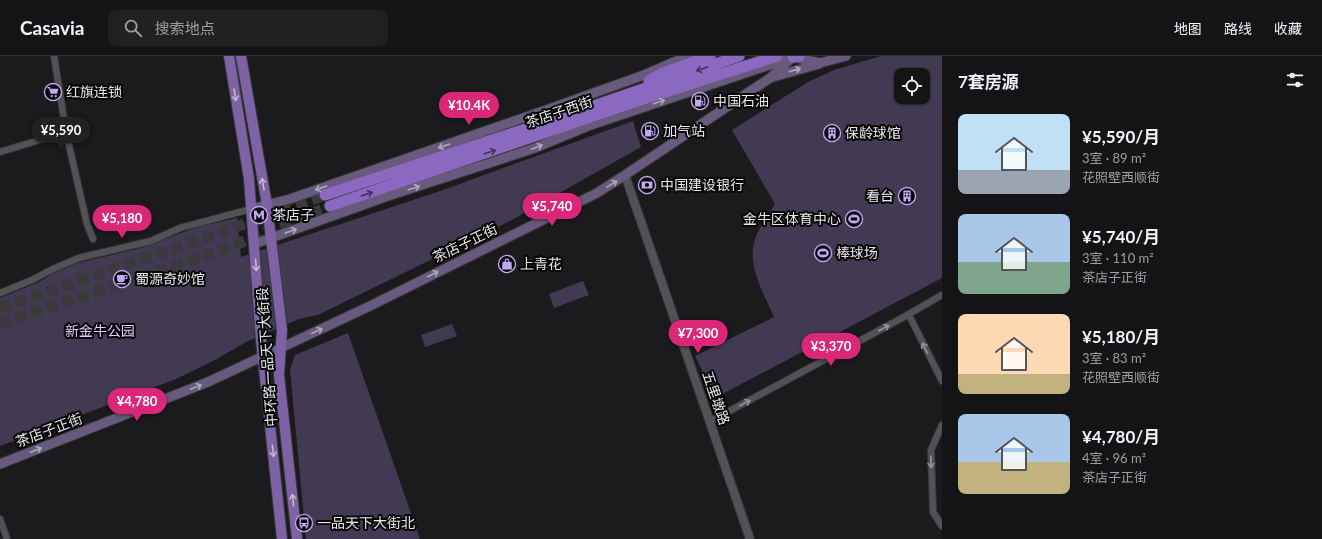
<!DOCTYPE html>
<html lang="zh">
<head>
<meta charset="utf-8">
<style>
	:root { --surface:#141416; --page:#212123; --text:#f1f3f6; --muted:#9d9ea1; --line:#333335; --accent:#db2777 }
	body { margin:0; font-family:Lato,"Noto Sans SC",sans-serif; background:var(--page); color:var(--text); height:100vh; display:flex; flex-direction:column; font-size:15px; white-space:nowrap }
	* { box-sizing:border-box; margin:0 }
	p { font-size:13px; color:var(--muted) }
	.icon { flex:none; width:22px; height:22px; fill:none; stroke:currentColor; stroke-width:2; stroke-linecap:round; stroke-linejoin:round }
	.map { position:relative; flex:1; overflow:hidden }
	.panel { display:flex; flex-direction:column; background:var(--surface); width:380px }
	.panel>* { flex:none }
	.fabs { position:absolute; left:894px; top:12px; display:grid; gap:8px }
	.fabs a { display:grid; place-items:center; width:36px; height:36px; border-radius:8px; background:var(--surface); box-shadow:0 1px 3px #0004,0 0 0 1px var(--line); font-size:20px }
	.price { position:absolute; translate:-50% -34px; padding:0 9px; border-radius:14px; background:var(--accent); color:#fff; font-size:13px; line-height:26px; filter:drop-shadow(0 1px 2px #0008) }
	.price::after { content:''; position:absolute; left:50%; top:24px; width:12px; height:9px; margin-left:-6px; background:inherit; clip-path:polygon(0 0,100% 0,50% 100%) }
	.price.current { background:#222; color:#fff }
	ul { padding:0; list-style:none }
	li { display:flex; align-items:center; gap:12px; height:100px; padding:0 16px }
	li span { display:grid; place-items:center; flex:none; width:112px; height:80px; border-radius:8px; color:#555 }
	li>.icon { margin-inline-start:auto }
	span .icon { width:48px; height:48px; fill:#fffc; stroke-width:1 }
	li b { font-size:17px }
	h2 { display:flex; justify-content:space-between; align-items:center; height:48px; padding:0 16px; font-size:17px }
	header { display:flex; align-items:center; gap:24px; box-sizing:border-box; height:56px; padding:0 20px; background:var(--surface); border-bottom:1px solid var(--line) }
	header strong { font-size:19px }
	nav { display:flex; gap:22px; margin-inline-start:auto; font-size:14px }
	.search { width:280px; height:36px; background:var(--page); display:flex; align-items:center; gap:10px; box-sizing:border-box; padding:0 14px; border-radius:8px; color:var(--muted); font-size:15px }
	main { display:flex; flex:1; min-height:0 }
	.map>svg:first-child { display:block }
</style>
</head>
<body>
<header>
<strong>Casavia</strong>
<div class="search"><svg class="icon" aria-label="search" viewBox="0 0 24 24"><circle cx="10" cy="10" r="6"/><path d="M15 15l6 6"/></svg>搜索地点</div>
<nav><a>地图</a><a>路线</a><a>收藏</a></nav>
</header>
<main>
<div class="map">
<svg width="942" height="483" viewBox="0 0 942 483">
	<rect width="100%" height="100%" fill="#1b1a1d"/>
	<!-- green -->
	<path fill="#423a52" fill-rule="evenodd" d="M881 0H942V222L715 342 695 300 774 261C763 236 744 205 757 178 762 167 769 158 775 148L732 74 808 26 834 14ZM901 19H923V41H901Z
		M633 65 641 91 510 165 318 259 299 263 246 286 215 304 176 323 0 390V242L39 226 54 217 78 207 141 192 197 171 237 162 241 201 440 135Z
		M583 225 589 239 554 252 549 238Z
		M452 268 457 280 425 291 421 279Z
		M348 277 420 483H306L290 314 295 299Z"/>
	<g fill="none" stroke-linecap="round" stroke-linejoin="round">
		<!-- trunk-tunnel -->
		<path stroke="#3a393c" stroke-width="11" stroke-dasharray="11 5.5" stroke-linecap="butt" d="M0 252 222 176 325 139
			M0 268 225 193 330 150"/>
		<!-- minor casing -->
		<g stroke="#38383a" stroke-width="8">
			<path id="minor" d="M54 0 66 76 87 168 93 183
				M0 96 66 76
				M0 237 32 224 53 213 79 202 151 185 180 172 251 153
				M909 259 942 325
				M711 365 902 262 942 239
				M942 369 931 394 933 456 942 470
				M0 463 7 483"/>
		</g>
		<!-- tertiary casing -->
		<g stroke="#38383a" stroke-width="10">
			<path id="tertiary" d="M625 119 750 483"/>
		</g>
		<!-- secondary casing -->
		<g stroke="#38383a" stroke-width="11">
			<path id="secondary" d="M773 21 819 8
				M251 153 290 143 549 53 644 19 674 6 691 0
				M254 188 388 140 535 92 588 70 793 1 820 7 846 0
				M0 408 208 326 370 250 597 137 625 119 770 22 793 1"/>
		</g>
		<!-- primary casing -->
		<g stroke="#38383a" stroke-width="12">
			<path id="primary" d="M229 0 249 123 261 284 282 483
				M241 0 267 149 282 274 279 319 297 483"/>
		</g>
		<!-- trunk casing -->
		<g stroke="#38383a" stroke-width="13">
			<path id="trunk" d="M793 0V1L799 0
				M649 25 661 18 710 0
				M325 139 556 63 739 0
				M330 150 628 48 777 0"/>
		</g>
		<!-- minor -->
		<use href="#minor" stroke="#525155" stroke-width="6"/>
		<!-- tertiary -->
		<use href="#tertiary" stroke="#525155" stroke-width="8"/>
		<!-- secondary -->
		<use href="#secondary" stroke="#685a7d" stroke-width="9"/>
		<!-- primary -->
		<use href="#primary" stroke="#7d63a5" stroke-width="10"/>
		<!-- trunk -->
		<use href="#trunk" stroke="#8c69c0" stroke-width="11"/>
	</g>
	<!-- one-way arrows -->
	<defs><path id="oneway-shaft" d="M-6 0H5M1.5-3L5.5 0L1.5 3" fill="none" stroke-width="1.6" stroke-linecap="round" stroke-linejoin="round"/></defs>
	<g stroke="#42335a">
		<use href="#oneway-shaft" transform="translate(702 13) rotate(161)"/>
		<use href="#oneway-shaft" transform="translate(490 96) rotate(-18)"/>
		<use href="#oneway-shaft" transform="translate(367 138) rotate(-19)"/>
	</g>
	<g stroke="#aea8b8">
		<use href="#oneway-shaft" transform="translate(795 14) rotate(-16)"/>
		<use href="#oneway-shaft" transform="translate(659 46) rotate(-18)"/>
		<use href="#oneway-shaft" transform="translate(444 90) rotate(161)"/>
		<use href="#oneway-shaft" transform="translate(537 91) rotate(-21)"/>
		<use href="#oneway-shaft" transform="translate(612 128) rotate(-32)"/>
		<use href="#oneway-shaft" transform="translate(321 132) rotate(161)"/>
		<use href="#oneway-shaft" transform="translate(414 132) rotate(-18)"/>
		<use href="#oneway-shaft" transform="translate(291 175) rotate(-20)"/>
		<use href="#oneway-shaft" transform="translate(433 218) rotate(-27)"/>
		<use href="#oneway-shaft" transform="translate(317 275) rotate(-25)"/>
		<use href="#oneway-shaft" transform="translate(196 331) rotate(-22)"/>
		<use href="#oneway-shaft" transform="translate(36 394) rotate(-21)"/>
	</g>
	<g stroke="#c3b9d1">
		<use href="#oneway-shaft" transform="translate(235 39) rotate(81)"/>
		<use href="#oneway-shaft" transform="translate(263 128) rotate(-100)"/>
		<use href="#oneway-shaft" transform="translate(256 209) rotate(86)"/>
		<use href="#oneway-shaft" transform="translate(273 395) rotate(84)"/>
		<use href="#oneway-shaft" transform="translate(293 444) rotate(-96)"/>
	</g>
	<g stroke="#969498">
		<use href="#oneway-shaft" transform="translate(884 272) rotate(-28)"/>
		<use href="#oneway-shaft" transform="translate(925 292) rotate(-117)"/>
		<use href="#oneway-shaft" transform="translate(745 347) rotate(-28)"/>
		<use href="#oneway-shaft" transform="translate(931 406) rotate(88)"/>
	</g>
	<!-- icons -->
	<defs>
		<g id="supermarket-ring" transform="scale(0.9)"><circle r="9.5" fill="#060607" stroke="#c2a7f2" stroke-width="1.5"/><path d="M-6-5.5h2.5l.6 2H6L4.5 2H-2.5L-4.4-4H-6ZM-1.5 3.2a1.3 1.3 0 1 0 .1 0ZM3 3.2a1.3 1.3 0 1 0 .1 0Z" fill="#c2a7f2"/></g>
		<g id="fuel-ring" transform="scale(0.9)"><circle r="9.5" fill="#060607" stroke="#c2a7f2" stroke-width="1.5"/><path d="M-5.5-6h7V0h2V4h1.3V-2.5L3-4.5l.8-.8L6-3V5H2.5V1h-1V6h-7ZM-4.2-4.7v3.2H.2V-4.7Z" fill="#c2a7f2"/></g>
		<g id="building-ring" transform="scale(0.9)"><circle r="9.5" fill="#060607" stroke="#c2a7f2" stroke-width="1.5"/><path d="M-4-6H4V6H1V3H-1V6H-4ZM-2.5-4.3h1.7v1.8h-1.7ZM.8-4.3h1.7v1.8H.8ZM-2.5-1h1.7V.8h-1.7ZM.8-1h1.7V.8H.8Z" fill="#c2a7f2"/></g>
		<g id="bank-ring" transform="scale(0.9)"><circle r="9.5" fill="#060607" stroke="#c2a7f2" stroke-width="1.5"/><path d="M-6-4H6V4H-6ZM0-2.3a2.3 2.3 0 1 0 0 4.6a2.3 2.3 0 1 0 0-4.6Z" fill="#c2a7f2"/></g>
		<g id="metro-ring" transform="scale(0.9)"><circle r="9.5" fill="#060607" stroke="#c2a7f2" stroke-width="1.5"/><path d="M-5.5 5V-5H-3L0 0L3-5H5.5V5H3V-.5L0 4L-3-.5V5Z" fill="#c2a7f2"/></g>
		<g id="stadium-ring" transform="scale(0.9)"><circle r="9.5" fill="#060607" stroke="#c2a7f2" stroke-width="1.5"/><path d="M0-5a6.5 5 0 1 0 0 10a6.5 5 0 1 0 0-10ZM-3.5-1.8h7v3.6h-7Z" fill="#c2a7f2"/></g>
		<g id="shop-ring" transform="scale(0.9)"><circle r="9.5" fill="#060607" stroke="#c2a7f2" stroke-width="1.5"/><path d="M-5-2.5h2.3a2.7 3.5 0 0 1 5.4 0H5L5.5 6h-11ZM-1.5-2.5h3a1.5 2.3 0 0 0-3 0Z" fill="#c2a7f2"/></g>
		<g id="cafe-ring" transform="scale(0.9)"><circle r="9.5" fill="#060607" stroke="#c2a7f2" stroke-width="1.5"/><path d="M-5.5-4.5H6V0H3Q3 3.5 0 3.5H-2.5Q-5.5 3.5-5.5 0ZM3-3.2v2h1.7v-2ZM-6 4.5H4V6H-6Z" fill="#c2a7f2"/></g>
		<g id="bus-ring" transform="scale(0.9)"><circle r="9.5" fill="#060607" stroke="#c2a7f2" stroke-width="1.5"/><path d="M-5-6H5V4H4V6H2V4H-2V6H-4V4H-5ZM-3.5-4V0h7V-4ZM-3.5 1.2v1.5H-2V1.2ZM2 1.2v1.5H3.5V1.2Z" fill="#c2a7f2"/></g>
	</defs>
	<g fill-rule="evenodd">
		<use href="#supermarket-ring" x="53" y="36"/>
		<use href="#fuel-ring" x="700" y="45"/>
		<use href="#fuel-ring" x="650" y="75"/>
		<use href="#building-ring" x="832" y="77"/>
		<use href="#bank-ring" x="647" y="129"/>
		<use href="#building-ring" x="907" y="140"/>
		<use href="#metro-ring" x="259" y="159"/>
		<use href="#stadium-ring" x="854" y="163"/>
		<use href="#stadium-ring" x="823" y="197"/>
		<use href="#shop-ring" x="507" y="208"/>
		<use href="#cafe-ring" x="122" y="223"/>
		<use href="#bus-ring" x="304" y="467"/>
	</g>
	<g text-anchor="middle" stroke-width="4" stroke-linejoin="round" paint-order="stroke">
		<!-- poi labels -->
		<g font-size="14" fill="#e8e7e9" stroke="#060607" text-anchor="start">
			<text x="66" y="41">红旗连锁</text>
			<text x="713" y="50">中国石油</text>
			<text x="663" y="80">加气站</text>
			<text x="845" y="82">保龄球馆</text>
			<text x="660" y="134">中国建设银行</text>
			<text x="894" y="145" text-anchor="end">看台</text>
			<text x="272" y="164">茶店子</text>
			<text x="841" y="168" text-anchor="end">金牛区体育中心</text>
			<text x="836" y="202">棒球场</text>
			<text x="520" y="213">上青花</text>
			<text x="135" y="228">蜀源奇妙馆</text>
			<text x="317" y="472">一品天下大街北</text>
		</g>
		<!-- street labels -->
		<g font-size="14" fill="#e8e7e9" stroke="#060607">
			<text transform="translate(559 56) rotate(-19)" y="5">茶店子西街</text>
			<text transform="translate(465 187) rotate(-26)" y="5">茶店子正街</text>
			<text transform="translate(267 301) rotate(-94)" y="5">中环路一品天下大街段</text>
			<text transform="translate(716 342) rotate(71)" y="5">五里墩路</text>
			<text transform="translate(49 374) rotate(-21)" y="5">茶店子正街</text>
		</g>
		<!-- park labels -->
		<g font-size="14" fill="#ddcff8" stroke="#060607">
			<text x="100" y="280">新金牛公园</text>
		</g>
	</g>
</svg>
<div class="fabs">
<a><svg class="icon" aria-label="locate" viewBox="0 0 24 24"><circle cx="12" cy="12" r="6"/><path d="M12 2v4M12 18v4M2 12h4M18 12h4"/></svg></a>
</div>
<b class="price" style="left:469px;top:70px">¥10.4K</b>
<b class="price current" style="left:61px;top:95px">¥5,590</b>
<b class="price" style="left:552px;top:171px">¥5,740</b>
<b class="price" style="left:122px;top:183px">¥5,180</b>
<b class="price" style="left:698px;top:298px">¥7,300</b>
<b class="price" style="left:831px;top:311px">¥3,370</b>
<b class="price" style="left:137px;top:366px">¥4,780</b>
</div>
<section class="panel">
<h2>7套房源<svg class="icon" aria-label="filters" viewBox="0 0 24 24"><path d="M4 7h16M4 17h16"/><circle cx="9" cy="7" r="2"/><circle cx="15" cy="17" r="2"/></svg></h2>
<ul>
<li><span style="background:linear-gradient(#bfe0f5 70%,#9aa5b1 0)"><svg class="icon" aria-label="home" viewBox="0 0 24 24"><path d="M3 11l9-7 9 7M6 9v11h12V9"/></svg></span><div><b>¥5,590/月</b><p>3室 · 89 m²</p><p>花照壁西顺街</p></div></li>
<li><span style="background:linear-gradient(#a9c7e8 60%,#7fa58c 0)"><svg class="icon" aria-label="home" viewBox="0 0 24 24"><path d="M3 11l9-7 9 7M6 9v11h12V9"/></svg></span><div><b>¥5,740/月</b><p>3室 · 110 m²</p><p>茶店子正街</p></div></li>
<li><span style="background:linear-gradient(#ffd9b3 75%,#c2b280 0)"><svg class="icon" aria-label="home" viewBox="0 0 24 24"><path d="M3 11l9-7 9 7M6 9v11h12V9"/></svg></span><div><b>¥5,180/月</b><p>3室 · 83 m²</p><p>花照壁西顺街</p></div></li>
<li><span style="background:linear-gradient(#a9c7e8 60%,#c2b280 0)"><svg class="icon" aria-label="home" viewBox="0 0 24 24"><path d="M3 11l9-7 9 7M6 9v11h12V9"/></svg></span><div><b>¥4,780/月</b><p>4室 · 96 m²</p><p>茶店子正街</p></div></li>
</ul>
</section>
</main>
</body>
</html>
